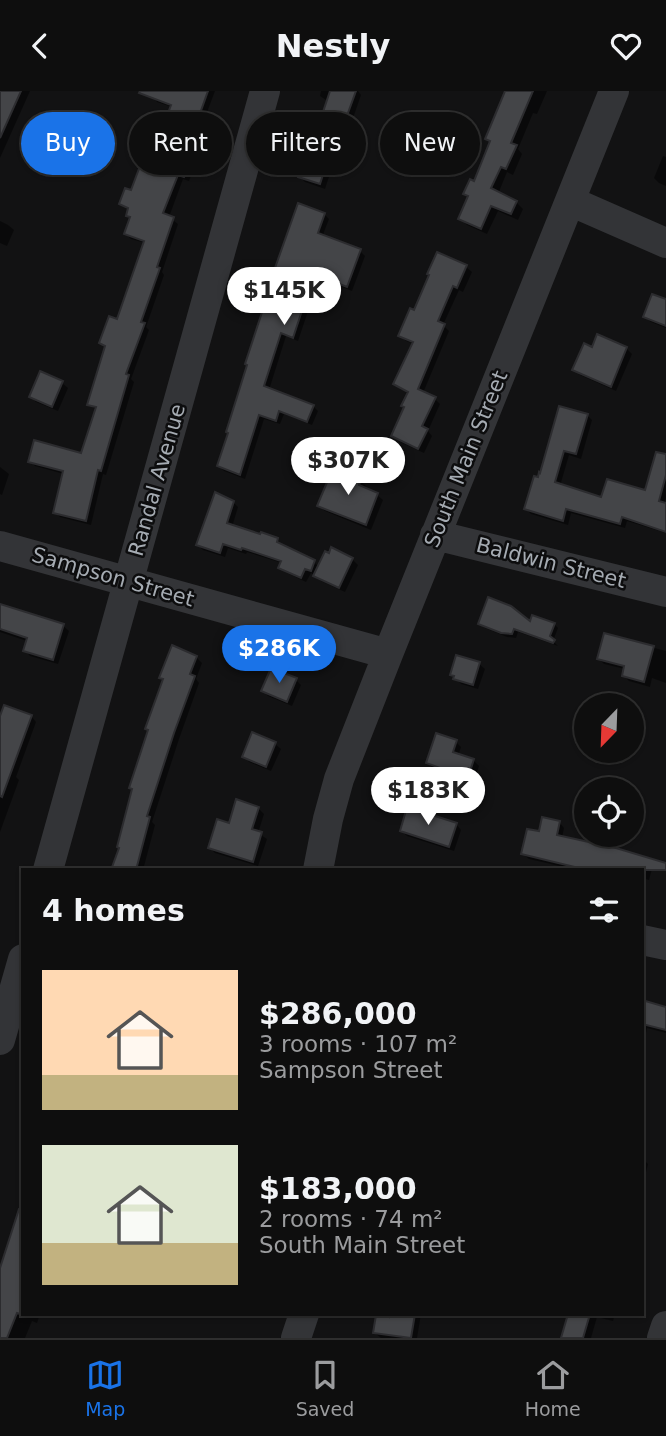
<!DOCTYPE html>
<html lang="en">
<head>
<meta charset="utf-8">
<style>
	:root { --surface:#0e0e0e; --page:#171717; --text:#f1f3f6; --muted:#9b9c9e; --line:#2e2e2e; --accent:#1a73e8 }
	body { margin:0; font-family:"DejaVu Sans",sans-serif; background:var(--page); color:var(--text); height:100vh; display:flex; flex-direction:column; font-size:26px; white-space:nowrap }
	* { box-sizing:border-box; margin:0 }
	p { font-size:23px; color:var(--muted) }
	.icon { flex:none; width:38px; height:38px; fill:none; stroke:currentColor; stroke-width:2; stroke-linecap:round; stroke-linejoin:round }
	.map { position:relative; flex:1; overflow:hidden }
	.side { position:absolute; left:21px; top:777px; width:623px; height:448px; display:flex; flex-direction:column; background:var(--surface); border-radius:0px; box-shadow:0 2px 5px #0004,0 0 0 2px var(--line) }
	.side>* { flex:none }
	.banner { position:absolute; left:21px; top:21px; width:625px; height:63px; display:flex; gap:14px }
	.needle { width:46px; rotate:203deg }
	.tools { position:absolute; left:574px; top:602px; display:grid; gap:14px }
	.tools a { display:grid; place-items:center; width:70px; height:70px; border-radius:50%; background:var(--surface); box-shadow:0 2px 5px #0004,0 0 0 2px var(--line); font-size:35px }
	.price { position:absolute; translate:-50% -60px; padding:0 16px; border-radius:24px; background:#fff; color:#222; font-size:23px; line-height:46px; filter:drop-shadow(0 2px 4px #0008) }
	.price::after { content:''; position:absolute; left:50%; top:42px; width:21px; height:16px; margin-left:-10px; background:inherit; clip-path:polygon(0 0,100% 0,50% 100%) }
	.price.active { background:var(--accent); color:#fff }
	ul { padding:0; list-style:none }
	li { display:flex; align-items:center; gap:21px; height:175px; padding:0 21px }
	li span { display:grid; place-items:center; flex:none; width:196px; height:140px; border-radius:0px; color:#555 }
	li>.icon { margin-inline-start:auto }
	span .icon { width:84px; height:84px; fill:#fffc; stroke-width:1 }
	li b { font-size:30px }
	h2 { display:flex; justify-content:space-between; align-items:center; height:84px; padding:0 21px; font-size:30px }
	.chip { padding:0 24px; border-radius:32px; background:var(--surface); box-shadow:0 2px 5px #0004,0 0 0 2px var(--line); font-size:24px; line-height:63px }
	.chip.active { background:var(--accent); color:#fff }
	header { display:flex; justify-content:space-between; align-items:center; height:91px; padding:0 21px; background:var(--surface); font-size:32px; font-weight:700 }
	.menu { display:flex; justify-content:space-around; align-items:center; height:98px; border-top:2px solid var(--line); background:var(--surface); font-size:19px; color:var(--muted) }
	.menu a { display:grid; justify-items:center; gap:4px }
	.menu .active { color:var(--accent) }
	.map>svg:first-child { display:block }
</style>
</head>
<body>
<header><svg class="icon" aria-label="back" viewBox="0 0 24 24"><path d="M15 5l-7 7 7 7"/></svg>Nestly<svg class="icon" aria-label="heart" viewBox="0 0 24 24"><path d="M12 20l-8-8c-3-5 5-10 8-4 3-6 11-1 8 4z"/></svg></header>
<div class="map">
<svg width="666" height="1247" viewBox="0 0 666 1247">
	<rect width="100%" height="100%" fill="#121213"/>
	<!-- shadow -->
	<path fill="#0007" d="M0 0H30L0 67Z
		M154 0H215L203 32 199 30 184 70 194 77 189 90 183 88 169 126 178 133 162 181 164 184 146 236 149 239 131 288 134 291 106 384 103 383 91 434 60 426 55 421 64 383 35 375 30 370 82 364 97 319 89 313 106 257 101 252 118 230 145 152 131 148 126 143 131 128 128 124 129 119 121 113 132 101 147 61 140 58 135 53 160 48 172 16 157 11 152 5Z
		M321 0H358L361 4 342 59 338 58 325 98 305 91 300 86 304 72 300 68 314 53 329 11 320 5Z
		M504 0H547L537 23 533 22 518 58 522 63 513 84 507 81 498 103 516 111 523 118 518 129 498 120 487 143 467 134 460 127 470 107 465 103 475 92 492 52 487 47 506 2Z
		M663 65 666 66V95L659 92 654 87Z
		M324 123 329 128 322 146 360 160 365 165 352 200 319 187 298 250 286 245 269 299 313 315 318 320 312 334 284 323 280 333 264 328 245 388 224 380 219 375Z
		M0 130 8 134 14 139 7 155 0 152Z
		M438 163 466 176 472 181 463 201 459 199 443 234 449 240 423 302 435 308 440 313 428 340 432 345 424 362 398 350 393 344 406 317 409 302 400 298 395 293 414 253 406 250 400 244 415 221Z
		M666 210V237L651 231 645 226Z
		M626 257 632 263 616 300 580 284 574 279 593 258Z
		M41 283 62 292 68 297 58 320 36 311 31 306Z
		M587 324 592 329 581 368 569 364 560 395 602 408 646 402 666 365V407L664 414H666V442L627 430 625 437 571 422 568 434 531 423 526 418 539 388Z
		M0 376 9 383 2 404 0 403Z
		M360 389 366 395 364 399 377 404 383 409 371 439 325 420 319 415Z
		M233 411 238 416 232 436 277 449 282 454 314 471 319 476 352 468 358 474 345 501 321 490 315 484 311 482 306 491 285 481 280 476 282 472 247 461 246 463 228 457 225 466 203 459 198 454Z
		M0 515 63 535 69 540 58 573 30 565 25 559 27 550 0 541Z
		M480 533H554L558 537 553 550 558 555 518 541 516 547 507 546 485 537Z
		M605 544 666 560V592L652 587 650 596 629 590 624 585 625 578 604 573 599 568Z
		M196 566 202 572 196 588 199 592 179 648 152 731 155 734 143 779H113L164 590 161 586Z
		M479 573 485 578 478 598 461 593 452 583Z
		M296 589 301 594 292 615 268 605 263 600Z
		M31 625 36 631 16 686 19 689 0 741V630Z
		M456 651 461 656 458 665 474 670 479 675 474 691 433 677 428 672Z
		M275 653 281 658 271 680 249 671 244 665Z
		M258 717 264 723 258 742 267 748 258 775 215 762 210 757 230 734Z
		M559 731 564 737 562 747 653 774 649 789 642 787V779H577L529 768 523 763 540 742Z
		M456 733 461 739 454 760 407 745 402 740Z
		M642 917 666 918V942L647 937 644 951H642Z
		M642 1038 646 1042 642 1058Z
		M642 1067 648 1073 643 1093H642Z
		M23 1114V1223H40L37 1232 32 1230 25 1247H0V1180Z
		M391 1223H421L417 1247H381L375 1242 390 1228Z
		M570 1223H615L613 1230 597 1226 591 1247H563Z"/>
	<!-- building -->
	<path fill="#444548" stroke="#2c2c2f" stroke-width="2" d="M0 0H21L0 47Z
		M140 0H208L198 28 194 26 179 66 190 70 184 86 178 84 163 122 174 126 157 176 160 177 141 231 145 232 126 283 129 284 101 380 98 379 86 430 53 422 63 380 28 371 34 349 81 362 96 316 87 314 105 255 99 252 109 225 117 228 144 150 124 143 130 126 126 125 128 117 119 113 125 97 131 99 146 59 133 53 139 38 159 46 171 14 139 2Z
		M330 0H356L336 55 333 53 320 93 298 86 303 70 298 68 305 48 313 51Z
		M505 0H533L511 52 517 54 506 78 501 76 491 97 517 110 511 123 491 115 481 138 458 128 468 105 463 103 470 88 474 90 490 50 485 48Z
		M298 112 325 122 318 142 361 158 347 196 314 183 293 247 281 242 264 295 314 314 307 331 279 320 276 330 259 324 240 384 217 375 228 342 226 341 247 274 245 273 266 209 264 208Z
		M437 161 467 174 457 197 453 195 438 230 445 233 418 298 436 306 422 335 428 338 418 358 391 345 404 316 401 315 408 301 393 293 413 251 398 245 410 217 414 219 429 184 427 183Z
		M652 203 666 208V235L643 226Z
		M597 243 627 256 611 296 572 279 584 252 592 256Z
		M40 280 63 290 52 316 29 306Z
		M559 315 588 323 576 363 564 360 555 391 601 406 607 388 645 399 656 361 666 363V384L659 410 666 412V441L622 426 620 433 566 418 563 430 524 418 534 385 538 386 539 381 540 382Z
		M333 377 361 388 359 394 378 402 366 434 317 415Z
		M215 401 234 410 227 432 260 443 261 441 278 447 277 451 315 469 311 480 305 478 301 487 278 477 281 470 242 457 241 459 223 453 220 462 196 454Z
		M331 456 353 467 339 497 313 485 325 460 329 462Z
		M488 506 511 515 530 530 532 524 555 532 550 545 555 549 553 552 514 538 512 543 501 542 478 533Z
		M0 513 64 533 53 569 23 560 27 547 0 538Z
		M604 542 654 555 644 591 622 585 624 575 597 568Z
		M172 554 197 565 190 583 195 585 174 642 147 725 150 726 136 779H111L119 757 117 756 132 698 129 697 148 639 145 638 163 588 159 587Z
		M456 564 480 571 473 594 453 588 454 585 450 584Z
		M271 577 297 587 287 611 261 600Z
		M4 614 32 624 2 706 0 705V625Z
		M252 641 276 651 266 676 242 666Z
		M436 642 457 649 453 661 474 668 468 687 426 672Z
		M236 708 259 716 252 738 262 741 253 771 208 757 217 728 229 732Z
		M407 716 457 732 449 756 400 740Z
		M542 726 560 730 557 744 616 757 666 772V779H587L521 763 527 738 539 740Z
		M642 909 666 916V939L642 933Z
		M19 1118H23V1224L17 1222 7 1247H0V1177Z
		M389 1223H415L411 1247 373 1242 376 1224 389 1226Z
		M568 1223H590L583 1247H561Z"/>
	<g fill="none" stroke-linecap="round" stroke-linejoin="round">
		<!-- minor -->
		<path stroke="#333437" stroke-width="30" d="M570 110 666 152
			M435 444 666 501
			M0 455 388 563
			M48 779 265 0
			M318 779 328 728 339 688 388 563 614 0
			M642 849 666 854
			M0 949 23 868
			M296 1247 304 1223
			M662 1247 666 1235"/>
	</g>
	<g text-anchor="middle" stroke-width="5" stroke-linejoin="round" paint-order="stroke">
		<!-- street labels -->
		<g font-size="21" fill="#a5abb2" stroke="#0d0d0e">
			<text transform="translate(466 368) rotate(-68)" y="7">South Main Street</text>
			<text transform="translate(157 389) rotate(-74)" y="7">Randal Avenue</text>
			<text transform="translate(551 472) rotate(14)" y="7">Baldwin Street</text>
			<text transform="translate(113 486) rotate(16)" y="7">Sampson Street</text>
		</g>
	</g>
</svg>
<div class="tools">
<a><svg class="needle" viewBox="-14 -14 28 28"><path d="M0-13l5 13h-10z" fill="#e53935"/><path d="M0 13l5-13h-10z" fill="#9b9c9e"/></svg></a>
<a><svg class="icon" aria-label="locate" viewBox="0 0 24 24"><circle cx="12" cy="12" r="6"/><path d="M12 2v4M12 18v4M2 12h4M18 12h4"/></svg></a>
</div>
<b class="price" style="left:284px;top:236px">$145K</b>
<b class="price" style="left:348px;top:406px">$307K</b>
<b class="price active" style="left:279px;top:594px">$286K</b>
<b class="price" style="left:428px;top:736px">$183K</b>
<div class="banner">
<a class="chip active">Buy</a>
<a class="chip">Rent</a>
<a class="chip">Filters</a>
<a class="chip">New</a>
</div>
<section class="side">
<h2>4 homes<svg class="icon" aria-label="filters" viewBox="0 0 24 24"><path d="M4 7h16M4 17h16"/><circle cx="9" cy="7" r="2"/><circle cx="15" cy="17" r="2"/></svg></h2>
<ul>
<li><span style="background:linear-gradient(#ffd9b3 75%,#c2b280 0)"><svg class="icon" aria-label="home" viewBox="0 0 24 24"><path d="M3 11l9-7 9 7M6 9v11h12V9"/></svg></span><div><b>$286,000</b><p>3 rooms · 107 m²</p><p>Sampson Street</p></div></li>
<li><span style="background:linear-gradient(#dfe7d0 70%,#c2b280 0)"><svg class="icon" aria-label="home" viewBox="0 0 24 24"><path d="M3 11l9-7 9 7M6 9v11h12V9"/></svg></span><div><b>$183,000</b><p>2 rooms · 74 m²</p><p>South Main Street</p></div></li>
</ul>
</section>
</div>
<nav class="menu">
<a class="active"><svg class="icon" aria-label="map" viewBox="0 0 24 24"><path d="M3 6l6-2 6 2 6-2v14l-6 2-6-2-6 2zM9 4v14M15 6v14"/></svg>Map</a>
<a><svg class="icon" aria-label="saved" viewBox="0 0 24 24"><path d="M7 4h10v16l-5-4-5 4z"/></svg>Saved</a>
<a><svg class="icon" aria-label="home" viewBox="0 0 24 24"><path d="M3 11l9-7 9 7M6 9v11h12V9"/></svg>Home</a>
</nav>
</body>
</html>
